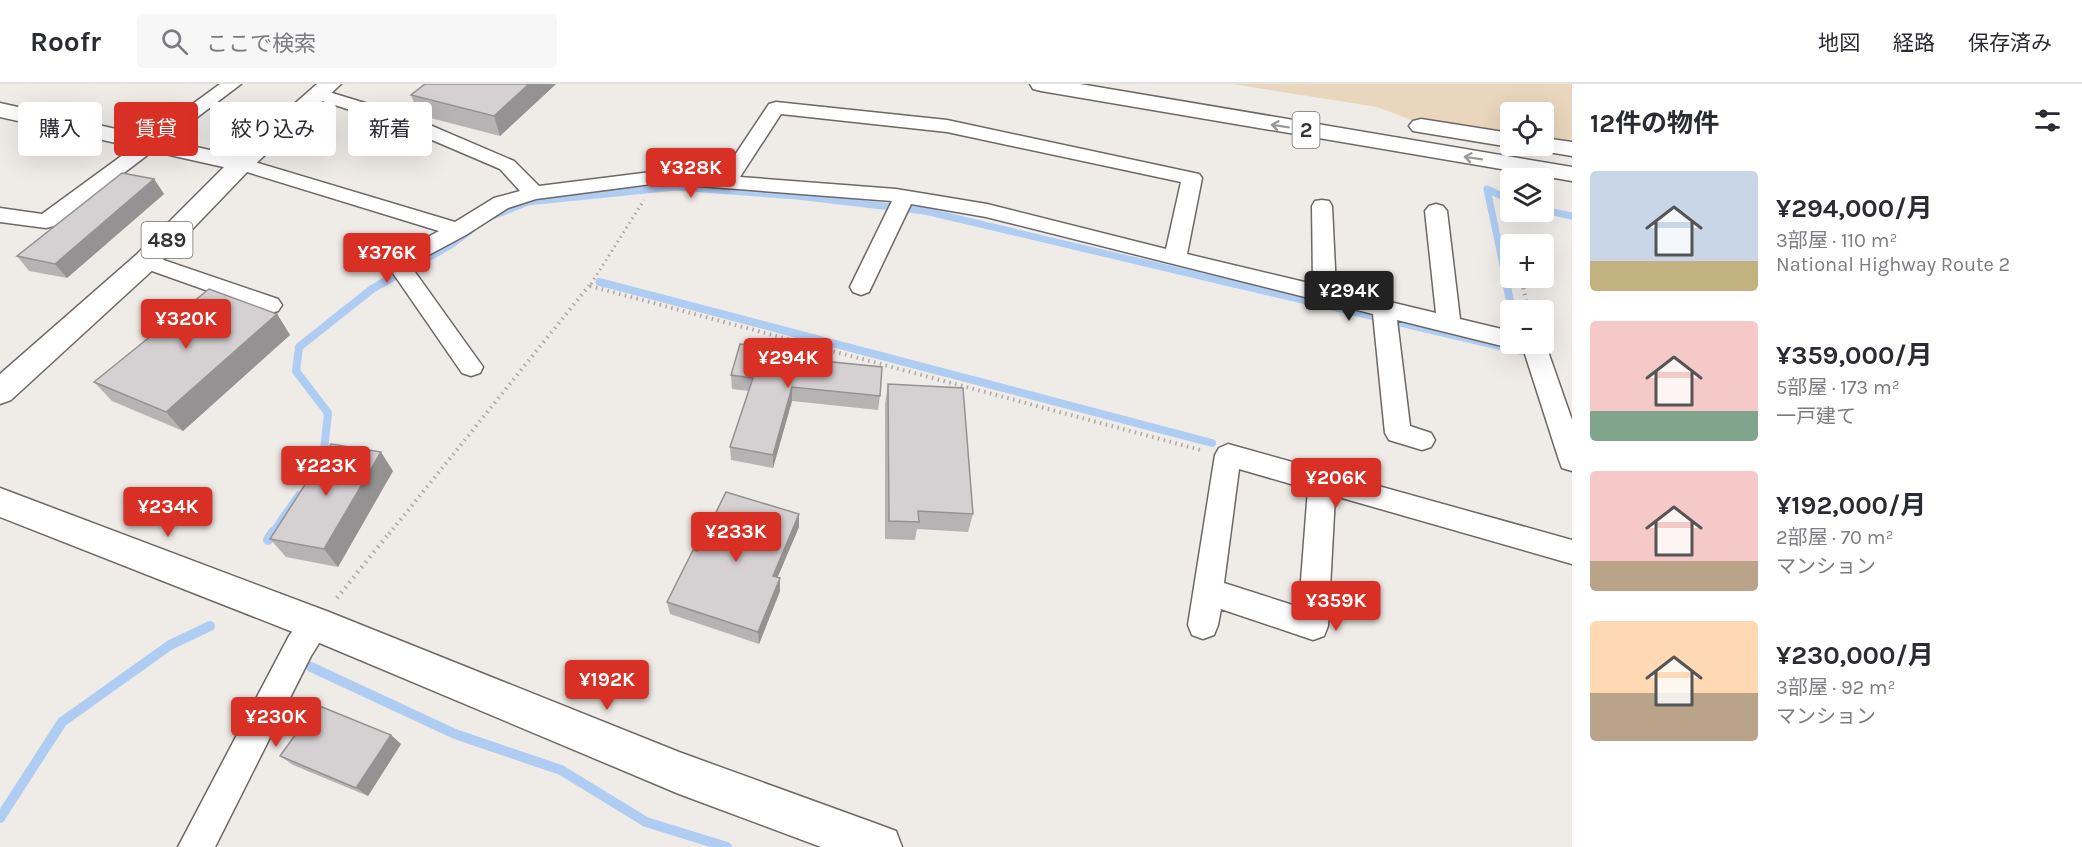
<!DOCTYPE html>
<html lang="ja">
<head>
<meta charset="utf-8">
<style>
	:root { --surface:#fff; --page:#f7f7f7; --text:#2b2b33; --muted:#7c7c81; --line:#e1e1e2; --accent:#d93025 }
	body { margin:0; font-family:Karla,"Noto Sans JP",sans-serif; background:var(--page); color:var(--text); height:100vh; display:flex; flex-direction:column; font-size:22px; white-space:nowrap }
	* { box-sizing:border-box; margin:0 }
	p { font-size:20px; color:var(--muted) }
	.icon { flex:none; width:33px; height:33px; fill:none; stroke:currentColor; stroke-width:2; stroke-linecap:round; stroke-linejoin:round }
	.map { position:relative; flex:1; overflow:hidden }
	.panel { display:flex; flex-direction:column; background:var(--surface); width:510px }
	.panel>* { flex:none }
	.hud { position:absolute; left:18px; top:18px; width:570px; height:54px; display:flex; gap:12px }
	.fabs { position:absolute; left:1500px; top:18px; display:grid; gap:12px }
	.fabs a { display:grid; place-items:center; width:54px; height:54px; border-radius:6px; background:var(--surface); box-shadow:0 6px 24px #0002; font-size:30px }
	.price { position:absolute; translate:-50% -51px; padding:0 14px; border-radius:6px; background:var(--accent); color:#fff; font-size:20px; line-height:39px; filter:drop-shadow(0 2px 3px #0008) }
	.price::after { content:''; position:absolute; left:50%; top:36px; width:18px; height:14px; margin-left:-9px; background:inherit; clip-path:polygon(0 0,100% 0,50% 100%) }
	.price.current { background:#222; color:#fff }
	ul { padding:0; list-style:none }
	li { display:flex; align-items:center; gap:18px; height:150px; padding:0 18px }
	li span { display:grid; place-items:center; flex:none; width:168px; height:120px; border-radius:6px; color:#555 }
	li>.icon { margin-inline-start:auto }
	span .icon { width:72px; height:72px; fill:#fffc; stroke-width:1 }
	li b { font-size:26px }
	h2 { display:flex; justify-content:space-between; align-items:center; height:72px; padding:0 18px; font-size:26px }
	.pill { padding:0 21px; border-radius:6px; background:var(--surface); box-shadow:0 6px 24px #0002; font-size:21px; line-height:54px }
	.pill.current { background:var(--accent); color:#fff }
	header { display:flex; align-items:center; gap:36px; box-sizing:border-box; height:84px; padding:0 30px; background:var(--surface); border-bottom:2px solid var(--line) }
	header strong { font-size:28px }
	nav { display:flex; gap:33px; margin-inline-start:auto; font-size:21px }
	.search { width:420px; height:54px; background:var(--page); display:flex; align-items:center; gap:15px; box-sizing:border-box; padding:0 21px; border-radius:6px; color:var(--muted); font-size:22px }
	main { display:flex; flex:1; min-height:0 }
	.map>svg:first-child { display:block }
</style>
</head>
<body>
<header>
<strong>Roofr</strong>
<div class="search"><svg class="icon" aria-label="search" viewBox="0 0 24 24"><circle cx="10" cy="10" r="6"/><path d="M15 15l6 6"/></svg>ここで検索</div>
<nav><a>地図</a><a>経路</a><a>保存済み</a></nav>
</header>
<main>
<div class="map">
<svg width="1572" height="763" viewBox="0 0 1572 763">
	<rect width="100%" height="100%" fill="#efece8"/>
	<!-- green -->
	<path fill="#e9d6bc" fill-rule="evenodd" d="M1232 0H1572V65L1473 59 1377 23ZM1510 28H1544V62H1510Z"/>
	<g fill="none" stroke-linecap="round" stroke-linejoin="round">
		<!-- stream-far2 -->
		<path stroke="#afccf3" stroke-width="7" d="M1544 126 1572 132
			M493 132 528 118 675 103 797 112 925 127 1234 200
			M599 198 605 200
			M382 200 451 161 471 146
			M1507 200 1487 105 1510 116"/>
		<!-- stream-far1 -->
		<path stroke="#afccf3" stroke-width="8" d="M600 198 1212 359
			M1228 198 1521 267 1519 260
			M1506 198 1512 226
			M318 382 323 375 328 329 296 287 299 263 372 205 384 198
			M272 450 299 411"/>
		<!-- stream -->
		<path stroke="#afccf3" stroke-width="10" d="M268 456 273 448
			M311 583 455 650 561 686 646 738 727 763
			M0 734 62 638 170 561 210 542"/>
		<!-- street casing -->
		<g stroke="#6b6865" stroke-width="3">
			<path id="street" d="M220 0H241L54 142 46 144 0 138V124L42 130Z
				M319 5 411 33 514 77 539 102 659 87 721 92 769 20 776 18 947 36 1199 90 1202 94 1187 170 1313 200 1312 122 1315 117 1322 116 1329 117 1332 122 1336 205 1436 229 1425 127 1429 122 1436 120 1443 122 1447 127 1460 235 1510 247V260H1544V256L1572 336V387L1562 384 1559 376 1524 267 1519 260 1510 264 1397 236 1410 342 1431 349 1435 356 1431 363 1422 366 1389 356 1385 349 1373 230 986 133 911 120 869 208 861 211 853 208 850 203 892 117 659 99 536 115 508 124 466 151 410 181 483 283 480 289 471 292 462 289 386 179 389 174 439 147 234 84 231 80 234 76H248L455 138 494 114 520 107 500 85 397 41 313 14 310 10 313 6ZM781 30 947 48 1181 98 1166 165 987 120 896 105 740 93Z
				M146 170 278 215 282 221 278 227 270 229 138 182 135 177 138 172Z
				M1228 360 1572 456V480L1335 412 1328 542 1324 552 1313 556 1221 525 1218 541 1214 551 1203 555 1192 551 1188 541 1215 371 1219 364ZM1239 385 1308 405 1299 523 1224 499Z
				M316 526 327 530 331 540 311 572 215 763H178L289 552 305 530Z"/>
		</g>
		<!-- secondary casing -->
		<g stroke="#6b6865" stroke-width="3">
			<path id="secondary" d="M0 19 241 73 250 75 253 80 250 85 241 87 0 33Z
				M0 404 329 528 679 668 880 741 896 747 902 763H821L679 710 303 552 0 433Z"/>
		</g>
		<!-- highway casing -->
		<g stroke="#6b6865" stroke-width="3">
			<path id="highway" d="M317 0H341L250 85 156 183 11 316 0 320V290L136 171 232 75Z
				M1030 0H1080L1572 83V97L1041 7 1033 5Z
				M1421 35 1510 49V62H1516L1510 63 1413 47 1409 42 1413 37Z
				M1544 54 1572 58V72L1536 66 1532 62H1544Z"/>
		</g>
		<!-- path-far2 -->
		<path stroke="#aca9a6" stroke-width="3" stroke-dasharray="1.5 4" stroke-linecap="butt" d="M1521 194 1522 200
			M591 200 644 116"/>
		<!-- path-far1 -->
		<path stroke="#aca9a6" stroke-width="4" stroke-dasharray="1.5 4.5" stroke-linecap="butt" d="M1522 198 1528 226
			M590 202 1201 366
			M389 450 592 198"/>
		<!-- path -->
		<path stroke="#aca9a6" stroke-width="4.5" stroke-dasharray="1.5 5" stroke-linecap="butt" d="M337 514 390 448"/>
		<!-- street -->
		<use href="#street" fill="#fff" fill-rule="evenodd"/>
		<!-- secondary -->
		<use href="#secondary" fill="#fff" fill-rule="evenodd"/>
		<!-- highway -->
		<use href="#highway" fill="#fff" fill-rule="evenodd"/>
	</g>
	<!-- wall -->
	<path fill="#b7b3b5" d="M556 0 500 52 419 31 411 11Z
		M154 95 164 110 67 194 29 187 17 172Z
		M277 230 290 251 183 347 112 317 94 298Z
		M805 275 880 312 878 326 792 317 773 384 731 376 730 363 749 307 732 305 731 291Z
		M888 300 973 430 968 448 917 445 915 456 885 455V320Z
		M393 387 338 483 286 473 270 455Z
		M799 443 777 494 780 507 759 560 670 530 667 518 697 467Z
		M391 651 401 660 368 712 293 681 280 672Z"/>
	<!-- shaded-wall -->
	<path fill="#959293" d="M529 0H556L500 52 494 32Z
		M154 95 164 110 67 194 55 180Z
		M277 230 290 251 183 347 166 328Z
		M792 303V317L773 384V371Z
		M381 368 393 387 338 483 324 465Z
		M799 430V443L773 504V492Z
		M780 494V507L759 560 758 548Z
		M391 651 401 660 368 712 356 704Z"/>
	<!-- building -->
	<path fill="#d5d0d2" stroke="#959293" stroke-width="1.5" d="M425 0H529L494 32 411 11Z
		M122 89 154 95 55 180 17 172Z
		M209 205 277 230 166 328 94 298Z
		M740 260 805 268 803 275 882 283 880 312 792 303 773 371 730 363 753 294 731 291Z
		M888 300 963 304 973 430 918 427 919 438 889 437Z
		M331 360 381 368 324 465 270 455Z
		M726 408 799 430 773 492 780 494 758 548 667 518 693 466 697 467Z
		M317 621 391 651 356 704 280 672Z"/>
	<!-- one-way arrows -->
	<defs><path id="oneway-shaft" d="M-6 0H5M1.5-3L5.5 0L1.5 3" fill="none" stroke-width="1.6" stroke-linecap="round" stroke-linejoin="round" transform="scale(1.5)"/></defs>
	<g stroke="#9a9a99">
		<use href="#oneway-shaft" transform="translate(1280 42) rotate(-171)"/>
		<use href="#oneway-shaft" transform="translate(1473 74) rotate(-171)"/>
	</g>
	<g text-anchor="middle" stroke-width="6" stroke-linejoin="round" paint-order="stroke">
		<!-- shield labels -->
		<g fill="#fff" stroke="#727170" stroke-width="1.5">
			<rect x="1292.5" y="28" width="27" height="36" rx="4.5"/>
			<rect x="141.5" y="138" width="51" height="36" rx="4.5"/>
		</g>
		<g font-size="21" font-weight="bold" fill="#363433">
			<text x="1306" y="53">2</text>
			<text x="167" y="163">489</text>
		</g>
	</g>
</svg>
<div class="fabs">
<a><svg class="icon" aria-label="locate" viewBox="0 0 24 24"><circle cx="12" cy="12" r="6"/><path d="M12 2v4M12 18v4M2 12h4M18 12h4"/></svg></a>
<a><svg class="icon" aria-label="layers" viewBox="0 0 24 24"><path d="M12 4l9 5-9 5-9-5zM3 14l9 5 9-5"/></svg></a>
<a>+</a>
<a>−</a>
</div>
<b class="price" style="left:691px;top:115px">¥328K</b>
<b class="price" style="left:387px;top:200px">¥376K</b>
<b class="price current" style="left:1349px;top:238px">¥294K</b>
<b class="price" style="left:186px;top:266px">¥320K</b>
<b class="price" style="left:788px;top:305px">¥294K</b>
<b class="price" style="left:326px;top:413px">¥223K</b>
<b class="price" style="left:1336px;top:425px">¥206K</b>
<b class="price" style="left:168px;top:454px">¥234K</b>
<b class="price" style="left:736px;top:479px">¥233K</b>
<b class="price" style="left:1336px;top:548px">¥359K</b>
<b class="price" style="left:607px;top:627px">¥192K</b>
<b class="price" style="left:276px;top:664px">¥230K</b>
<div class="hud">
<a class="pill">購入</a>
<a class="pill current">賃貸</a>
<a class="pill">絞り込み</a>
<a class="pill">新着</a>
</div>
</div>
<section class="panel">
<h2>12件の物件<svg class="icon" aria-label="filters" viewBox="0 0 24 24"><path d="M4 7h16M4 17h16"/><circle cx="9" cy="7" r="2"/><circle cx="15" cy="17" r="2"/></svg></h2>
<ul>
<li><span style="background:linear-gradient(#c9d6e8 75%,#c2b280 0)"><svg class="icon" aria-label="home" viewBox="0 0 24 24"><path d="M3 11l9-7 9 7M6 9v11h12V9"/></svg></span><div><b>¥294,000/月</b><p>3部屋 · 110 m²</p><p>National Highway Route 2</p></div></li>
<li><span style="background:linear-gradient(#f6c9c9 75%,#7fa58c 0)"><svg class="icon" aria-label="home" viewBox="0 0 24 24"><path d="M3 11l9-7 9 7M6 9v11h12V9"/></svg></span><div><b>¥359,000/月</b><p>5部屋 · 173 m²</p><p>一戸建て</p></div></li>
<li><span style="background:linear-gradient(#f6c9c9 75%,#b9a48a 0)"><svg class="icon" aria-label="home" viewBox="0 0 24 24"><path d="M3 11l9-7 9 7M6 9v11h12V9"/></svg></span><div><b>¥192,000/月</b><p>2部屋 · 70 m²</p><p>マンション</p></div></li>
<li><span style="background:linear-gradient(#ffd9b3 60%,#b9a48a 0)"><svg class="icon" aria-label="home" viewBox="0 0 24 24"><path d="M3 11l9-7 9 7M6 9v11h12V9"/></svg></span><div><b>¥230,000/月</b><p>3部屋 · 92 m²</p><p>マンション</p></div></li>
</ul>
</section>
</main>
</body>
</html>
